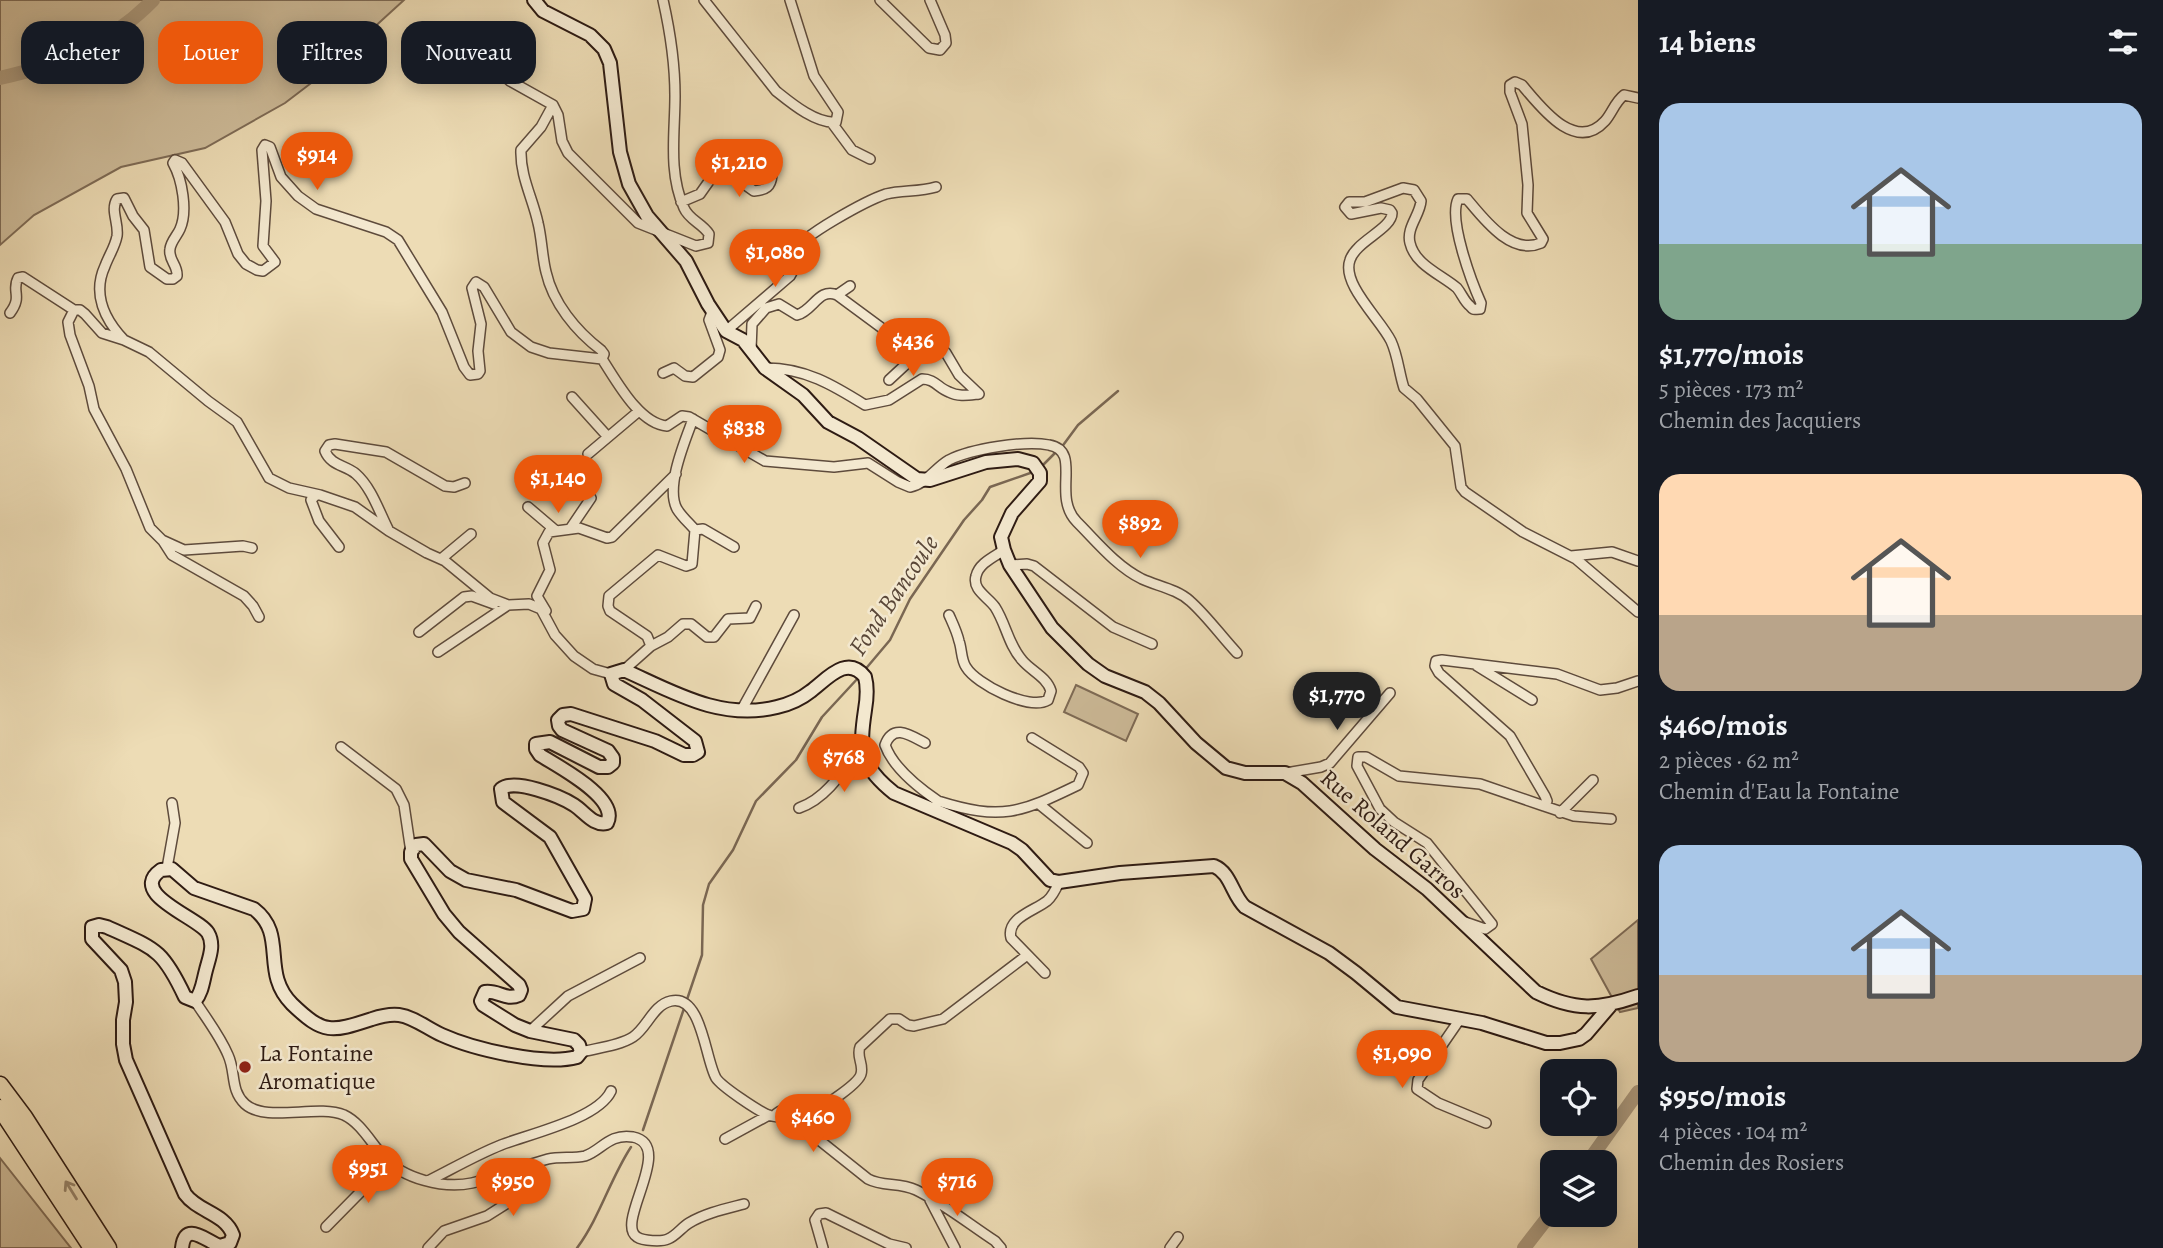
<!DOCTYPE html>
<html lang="fr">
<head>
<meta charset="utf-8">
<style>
	:root { --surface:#171b24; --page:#242831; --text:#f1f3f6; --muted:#9ea1a6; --accent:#ea580c }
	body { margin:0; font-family:Alegreya,serif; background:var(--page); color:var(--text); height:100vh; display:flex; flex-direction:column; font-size:26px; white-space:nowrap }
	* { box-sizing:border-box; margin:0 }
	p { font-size:23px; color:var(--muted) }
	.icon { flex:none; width:38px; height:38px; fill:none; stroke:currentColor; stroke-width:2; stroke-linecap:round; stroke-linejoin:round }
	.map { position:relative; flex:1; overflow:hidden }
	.side { display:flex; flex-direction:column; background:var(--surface); width:525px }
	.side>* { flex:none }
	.top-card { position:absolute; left:21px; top:21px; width:665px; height:63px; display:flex; gap:14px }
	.controls { position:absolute; left:1540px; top:1059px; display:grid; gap:14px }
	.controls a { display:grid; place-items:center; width:77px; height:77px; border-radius:14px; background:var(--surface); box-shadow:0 4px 18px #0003; font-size:35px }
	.price { position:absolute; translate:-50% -60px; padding:0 16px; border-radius:24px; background:var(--accent); color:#fff; font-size:23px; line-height:46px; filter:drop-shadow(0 2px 4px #0008) }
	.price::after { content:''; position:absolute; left:50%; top:42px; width:21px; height:16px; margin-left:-10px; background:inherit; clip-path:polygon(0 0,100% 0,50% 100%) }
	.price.active { background:#222; color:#fff }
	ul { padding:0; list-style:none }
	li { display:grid; align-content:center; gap:14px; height:371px; padding:0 21px }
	li span { display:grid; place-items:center; height:217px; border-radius:21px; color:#555 }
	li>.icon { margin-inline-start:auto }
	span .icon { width:126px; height:126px; fill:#fffc; stroke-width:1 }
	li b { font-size:30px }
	h2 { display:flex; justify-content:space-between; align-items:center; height:84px; padding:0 21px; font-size:30px }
	.tag { padding:0 24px; border-radius:21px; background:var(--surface); box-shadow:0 4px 18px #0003; font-size:24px; line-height:63px }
	.tag.active { background:var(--accent); color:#fff }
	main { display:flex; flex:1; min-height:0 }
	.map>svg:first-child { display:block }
</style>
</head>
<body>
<main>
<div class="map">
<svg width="1638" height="1248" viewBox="0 0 1638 1248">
	<rect width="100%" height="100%" fill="#eddcb5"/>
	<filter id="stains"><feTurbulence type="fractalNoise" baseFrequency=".00286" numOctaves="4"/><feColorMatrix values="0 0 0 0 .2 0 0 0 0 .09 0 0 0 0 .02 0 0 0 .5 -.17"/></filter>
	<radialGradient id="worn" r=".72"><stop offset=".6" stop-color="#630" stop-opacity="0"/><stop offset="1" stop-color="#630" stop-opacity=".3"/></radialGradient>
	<!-- green -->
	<path fill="#cdbb99" stroke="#7e6b56" stroke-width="2" d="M0 0H404L323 74 285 103 205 148 121 167 34 215 0 245Z
		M1076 685 1138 714 1126 741 1064 712Z
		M1638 920V1008L1620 1012 1591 959Z
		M0 1158 71 1248H0Z"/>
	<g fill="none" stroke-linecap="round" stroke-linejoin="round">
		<!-- stream -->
		<path stroke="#7a6753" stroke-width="2.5" d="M1061 448 1078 425 1118 391
			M1041 467 1056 452
			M863 672 890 640 910 599 964 520 982 500 990 487 1036 471
			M643 1130 702 955 703 905 709 884 733 850 756 801 796 760 822 717 859 677
			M577 1248C600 1217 610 1179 631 1147"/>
		<!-- river -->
		<path stroke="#ac9a7e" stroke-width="14" d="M0 78C58 65 110 44 153 0
			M1588 1162 1638 1092
			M1524 1248 1552 1212"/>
		<!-- street casing -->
		<g stroke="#5e4b3c" stroke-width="12">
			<path id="street" d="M704 0 776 91C791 103 816 124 836 122L838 112 814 76 790 0
				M880 0 929 48 940 50 946 43 945 35 930 0
				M487 61 510 81 553 105 558 115 562 141 568 153 638 223 696 246 708 243 709 234C702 223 689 220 684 208 668 172 675 133 675 96 675 64 670 31 663 0
				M1638 98 1624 95C1615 102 1612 113 1605 121 1575 154 1540 106 1522 85L1515 82 1510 85V92L1522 124 1528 185 1527 213 1543 239 1541 243C1511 256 1483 218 1467 199H1458C1448 220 1472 283 1481 303L1480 309C1474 309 1474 311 1470 306 1464 301 1462 294 1457 288 1442 275 1415 265 1410 243 1406 228 1420 215 1421 201L1414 190 1403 188 1365 202H1349L1345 207 1351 214 1381 208 1390 210 1392 213C1392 229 1356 241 1350 260 1341 284 1381 320 1391 341 1398 356 1399 373 1404 388L1417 399 1455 446 1461 487 1465 492 1523 532 1576 559 1638 612
				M832 123 852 150 870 159
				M681 202 700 194 712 177 720 172 730 174 754 191C766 190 771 187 772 175
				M10 313C23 296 11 291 18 278L23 277 74 310
				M726 331 790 276 795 267 793 253C800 236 868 200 886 194 903 190 919 192 936 187
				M124 340C105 320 92 294 105 266 109 255 115 247 117 236 119 223 110 210 117 199L124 198 133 216 144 230 150 267 167 279H173L177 276C178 265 168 260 170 249 171 241 177 236 180 229 188 211 182 179 173 163L175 160 182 163 225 222 238 254 246 264 257 270 263 271 275 262 263 246 266 201 262 150 265 145 270 147 281 177 298 196 316 209 386 232 398 240 442 312 464 367 470 375 478 374 480 371 478 351 481 324 472 288 476 282 484 287 511 332 531 347 549 353 602 359 604 354 601 350C576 331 553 303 546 272 542 256 542 239 538 223 533 199 520 176 521 150L541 127 553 105
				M751 350 752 324 766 308 779 304 797 315C813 311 819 287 837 295
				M602 359C616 380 639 424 667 426L682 416 689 417 765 461 834 467 868 463 898 482 910 487C926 484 935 468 949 460 971 449 1025 440 1049 445 1083 451 1051 496 1077 522 1097 542 1116 566 1142 579 1157 586 1177 589 1190 601 1207 616 1221 636 1237 653
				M766 368C805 368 833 385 865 405L889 400 922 379C935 379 938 388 949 392 958 397 969 395 979 394L959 375 946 353 939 346 917 354 837 295 850 286
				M663 373 674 368 685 376 693 377 718 357 720 350 709 320 712 312
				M889 380 917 354
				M572 397 608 437
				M588 454 639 411
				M316 495 311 500 319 521 339 547
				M528 507 555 530
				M388 529C379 511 371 487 356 474 346 465 331 466 325 451L329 445 335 444 386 452 445 486 454 487 465 483
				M570 529 591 498
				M695 530 703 529 734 547
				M163 541 172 555 244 596 253 606 259 617
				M252 548 243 546 184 550 162 540 150 528 126 469 94 409 89 386 70 335 68 322 74 310H80L85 314 102 333 124 340 149 352 208 401 237 422 269 478 289 488 320 495 355 507 389 531 427 553 445 561 490 598 508 605 529 604 541 609 555 635 574 656 593 669 611 674
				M1571 556 1612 552 1638 561
				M441 559 471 534
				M1010 565 1027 564 1034 566 1113 627 1152 644
				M546 611 537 596 550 570 543 543 549 532 579 528 607 538 612 537 676 474
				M949 615C953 624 957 632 959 641 962 649 961 660 966 667 976 684 1029 711 1048 700L1051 691C1047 677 1031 671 1022 660 1008 644 1006 624 995 607 988 597 972 590 976 576 979 563 994 557 1004 550
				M419 632 464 597 472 596 494 604
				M651 646 668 637 683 624H691L707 637H714L728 619 750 618 756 606
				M438 652 508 605
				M1477 666 1532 700
				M624 670 651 646 647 636 610 611 608 606 609 596 658 555 686 566 692 564 695 530C689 523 682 517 677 509 665 487 685 441 693 419
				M741 711 794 615
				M925 743C910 735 893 723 885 745 893 768 919 788 938 801
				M341 747 396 789 404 805 411 852
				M1286 773 1321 767 1330 763 1390 693
				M1039 804 1087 843
				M1544 806 1574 816 1611 819
				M799 808C828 798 844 769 861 745
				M934 810 938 801C1002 821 1020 813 1078 785L1083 773 1079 767 1032 738
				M1560 813 1593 780
				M167 868 175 823 172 803
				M1465 922 1485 929 1492 924 1427 843 1394 822 1380 809 1357 766 1358 757H1366L1399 776 1480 784 1544 806 1547 801 1545 796 1510 736 1439 673 1435 666 1436 661 1442 660 1557 674 1600 690 1617 688 1638 681
				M1045 973 1011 938C1006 918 1034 911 1047 901 1053 896 1056 889 1059 882
				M195 1001C206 1018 220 1036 228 1055 236 1072 230 1090 245 1104 266 1123 317 1104 344 1115 361 1123 371 1143 384 1157 403 1179 444 1189 472 1183 498 1177 522 1166 548 1159 560 1156 573 1159 585 1156 601 1151 609 1133 633 1137 676 1146 614 1223 637 1237 643 1241 662 1242 668 1239 676 1236 682 1227 689 1223 706 1213 725 1209 744 1204
				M1460 1019 1418 1080 1417 1089 1438 1103 1486 1123
				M530 1031 568 996 640 958
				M581 1052C597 1048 619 1046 633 1037 647 1028 653 1005 671 1001 702 994 705 1059 716 1078 722 1087 757 1110 768 1115 776 1118 785 1116 794 1120L868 1179C883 1187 899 1182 916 1190 943 1203 969 1224 995 1241L1001 1248
				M774 1116C785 1103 802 1111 817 1108 826 1106 859 1083 861 1074 864 1064 856 1057 860 1047L890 1019H899L908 1025 914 1026 943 1019 1026 956
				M725 1139 769 1115
				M428 1181C452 1169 476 1155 501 1145 529 1134 598 1119 611 1091
				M930 1200 955 1248
				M326 1227 389 1163
				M428 1248 444 1231 487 1216 520 1195 519 1190 492 1177
				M823 1248 815 1220 819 1214 826 1213 889 1244 906 1248
				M1170 1248 1178 1237"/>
		</g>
		<!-- secondary casing -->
		<g stroke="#2e1b13" stroke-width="16">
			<path id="secondary" d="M534 0 543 11 590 35 604 49 610 63 620 152 629 184 647 216 686 261 708 304 726 331 743 340 765 368 803 395 828 422 858 438 917 479 930 480 986 462 1018 459 1033 463 1040 473V481L1012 513 1001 537 1004 550 1010 565 1052 628 1088 664 1105 676 1145 692 1159 703 1196 743 1226 768 1245 773H1285L1302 783 1375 849 1427 889 1536 992C1575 1011 1598 1010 1638 996
				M182 1248C185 1220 206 1241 220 1246L230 1243 233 1235C225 1213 198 1212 185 1194L126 1060 123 1044V1020L126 1002 125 982 121 970 92 939V927L99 925 107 927C155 949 162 948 185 997L195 1001C202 993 203 981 206 970 209 958 215 945 208 933 198 917 127 894 161 870L172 869 194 888 254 909C288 935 260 972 292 1004 324 1035 332 1032 372 1019 381 1016 390 1014 399 1015 414 1017 428 1029 442 1035 473 1049 544 1066 577 1057L581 1052 579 1045 574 1040 530 1031 515 1025 483 1005 481 1001 485 992C498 990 506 1001 519 995L521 990 519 985 459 932 444 914 411 859V852L416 845 424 844 450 871 466 880 516 890 572 911 583 909 585 899 550 837 503 802 501 789C514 778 560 796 574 805 585 812 593 826 607 823 620 798 557 766 540 755L536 749V744L550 742 599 767H608L613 763V758L608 751 562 730 559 726 558 720 563 715 571 714 655 741 684 755H693L698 752 695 741 642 700 614 684 611 674 624 670C673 692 721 721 777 707 790 704 801 699 811 691 827 679 847 654 865 677 868 688 867 698 865 710 859 750 860 766 894 793L1012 843 1022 850 1050 880 1059 882 1120 873 1214 866C1231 873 1232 895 1245 907L1329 953 1356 973 1397 1007 1482 1023 1546 1043H1560L1579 1039 1586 1034 1610 1006"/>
		</g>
		<!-- highway casing -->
		<g stroke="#2e1b13" stroke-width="19">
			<path id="highway" d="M0 1085 24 1117 108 1248
				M0 1108 92 1248"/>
		</g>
		<!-- street -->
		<use href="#street" stroke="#f3e8cf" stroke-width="9"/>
		<!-- secondary -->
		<use href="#secondary" stroke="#f3e8cf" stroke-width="12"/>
		<!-- highway -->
		<use href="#highway" stroke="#eddcb5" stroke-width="16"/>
	</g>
	<!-- one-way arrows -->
	<defs><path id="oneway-shaft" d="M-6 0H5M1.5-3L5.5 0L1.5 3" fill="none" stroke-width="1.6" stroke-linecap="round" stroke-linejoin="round" transform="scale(1.75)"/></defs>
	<use stroke="#97856c" href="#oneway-shaft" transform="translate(71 1190) rotate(-122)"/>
	<!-- markers -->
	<circle fill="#8f2418" stroke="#f3e8cf" stroke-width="2.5" cx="245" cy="1067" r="7"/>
	<g text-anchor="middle" stroke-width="5" stroke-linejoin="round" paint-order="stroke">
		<!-- street labels -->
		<g font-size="24" fill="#2e1b13" stroke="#f3e8cf">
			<text transform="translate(1393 834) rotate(41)" y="8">Rue Roland Garros</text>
		</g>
		<!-- poi labels -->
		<g font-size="24" fill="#2e1b13" stroke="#f3e8cf" text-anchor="start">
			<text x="259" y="1061">La Fontaine<tspan x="259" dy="28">Aromatique</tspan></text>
		</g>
		<!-- water labels -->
		<g font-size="26" font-style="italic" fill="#5a4738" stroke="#f3e8cf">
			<text transform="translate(893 595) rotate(-56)" y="9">Fond Bancoule</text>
		</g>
	</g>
	<rect width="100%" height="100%" filter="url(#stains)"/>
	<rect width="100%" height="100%" fill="url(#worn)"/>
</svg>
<div class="controls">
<a><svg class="icon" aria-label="locate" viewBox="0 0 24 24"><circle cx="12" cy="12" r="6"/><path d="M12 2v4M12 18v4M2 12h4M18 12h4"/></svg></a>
<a><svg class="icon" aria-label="layers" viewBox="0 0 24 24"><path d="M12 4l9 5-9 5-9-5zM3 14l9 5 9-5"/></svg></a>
</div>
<b class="price" style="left:317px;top:192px">$914</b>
<b class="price" style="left:739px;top:199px">$1,210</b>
<b class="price" style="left:775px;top:289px">$1,080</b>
<b class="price" style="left:913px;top:378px">$436</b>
<b class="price" style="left:744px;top:465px">$838</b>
<b class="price" style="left:558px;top:515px">$1,140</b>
<b class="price" style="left:1140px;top:560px">$892</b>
<b class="price active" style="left:1337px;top:732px">$1,770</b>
<b class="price" style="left:844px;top:794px">$768</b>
<b class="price" style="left:1402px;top:1090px">$1,090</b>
<b class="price" style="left:813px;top:1154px">$460</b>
<b class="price" style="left:368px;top:1205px">$951</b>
<b class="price" style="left:513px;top:1218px">$950</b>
<b class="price" style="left:957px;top:1218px">$716</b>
<div class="top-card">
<a class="tag">Acheter</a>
<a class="tag active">Louer</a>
<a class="tag">Filtres</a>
<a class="tag">Nouveau</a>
</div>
</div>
<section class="side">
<h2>14 biens<svg class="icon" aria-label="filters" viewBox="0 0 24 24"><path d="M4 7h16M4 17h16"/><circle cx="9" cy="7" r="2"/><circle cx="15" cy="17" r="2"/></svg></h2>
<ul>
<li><span style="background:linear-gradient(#a9c7e8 65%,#7fa58c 0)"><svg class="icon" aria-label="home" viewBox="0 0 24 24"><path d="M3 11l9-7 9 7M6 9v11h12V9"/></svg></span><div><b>$1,770/mois</b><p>5 pièces · 173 m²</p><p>Chemin des Jacquiers</p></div></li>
<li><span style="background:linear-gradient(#ffd9b3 65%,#b9a48a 0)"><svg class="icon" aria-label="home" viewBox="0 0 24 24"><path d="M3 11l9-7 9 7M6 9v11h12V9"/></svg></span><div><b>$460/mois</b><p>2 pièces · 62 m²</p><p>Chemin d'Eau la Fontaine</p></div></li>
<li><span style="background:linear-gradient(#a9c7e8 60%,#b9a48a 0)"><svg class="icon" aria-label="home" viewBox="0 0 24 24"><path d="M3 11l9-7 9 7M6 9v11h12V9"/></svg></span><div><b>$950/mois</b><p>4 pièces · 104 m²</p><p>Chemin des Rosiers</p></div></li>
</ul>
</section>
</main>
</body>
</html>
